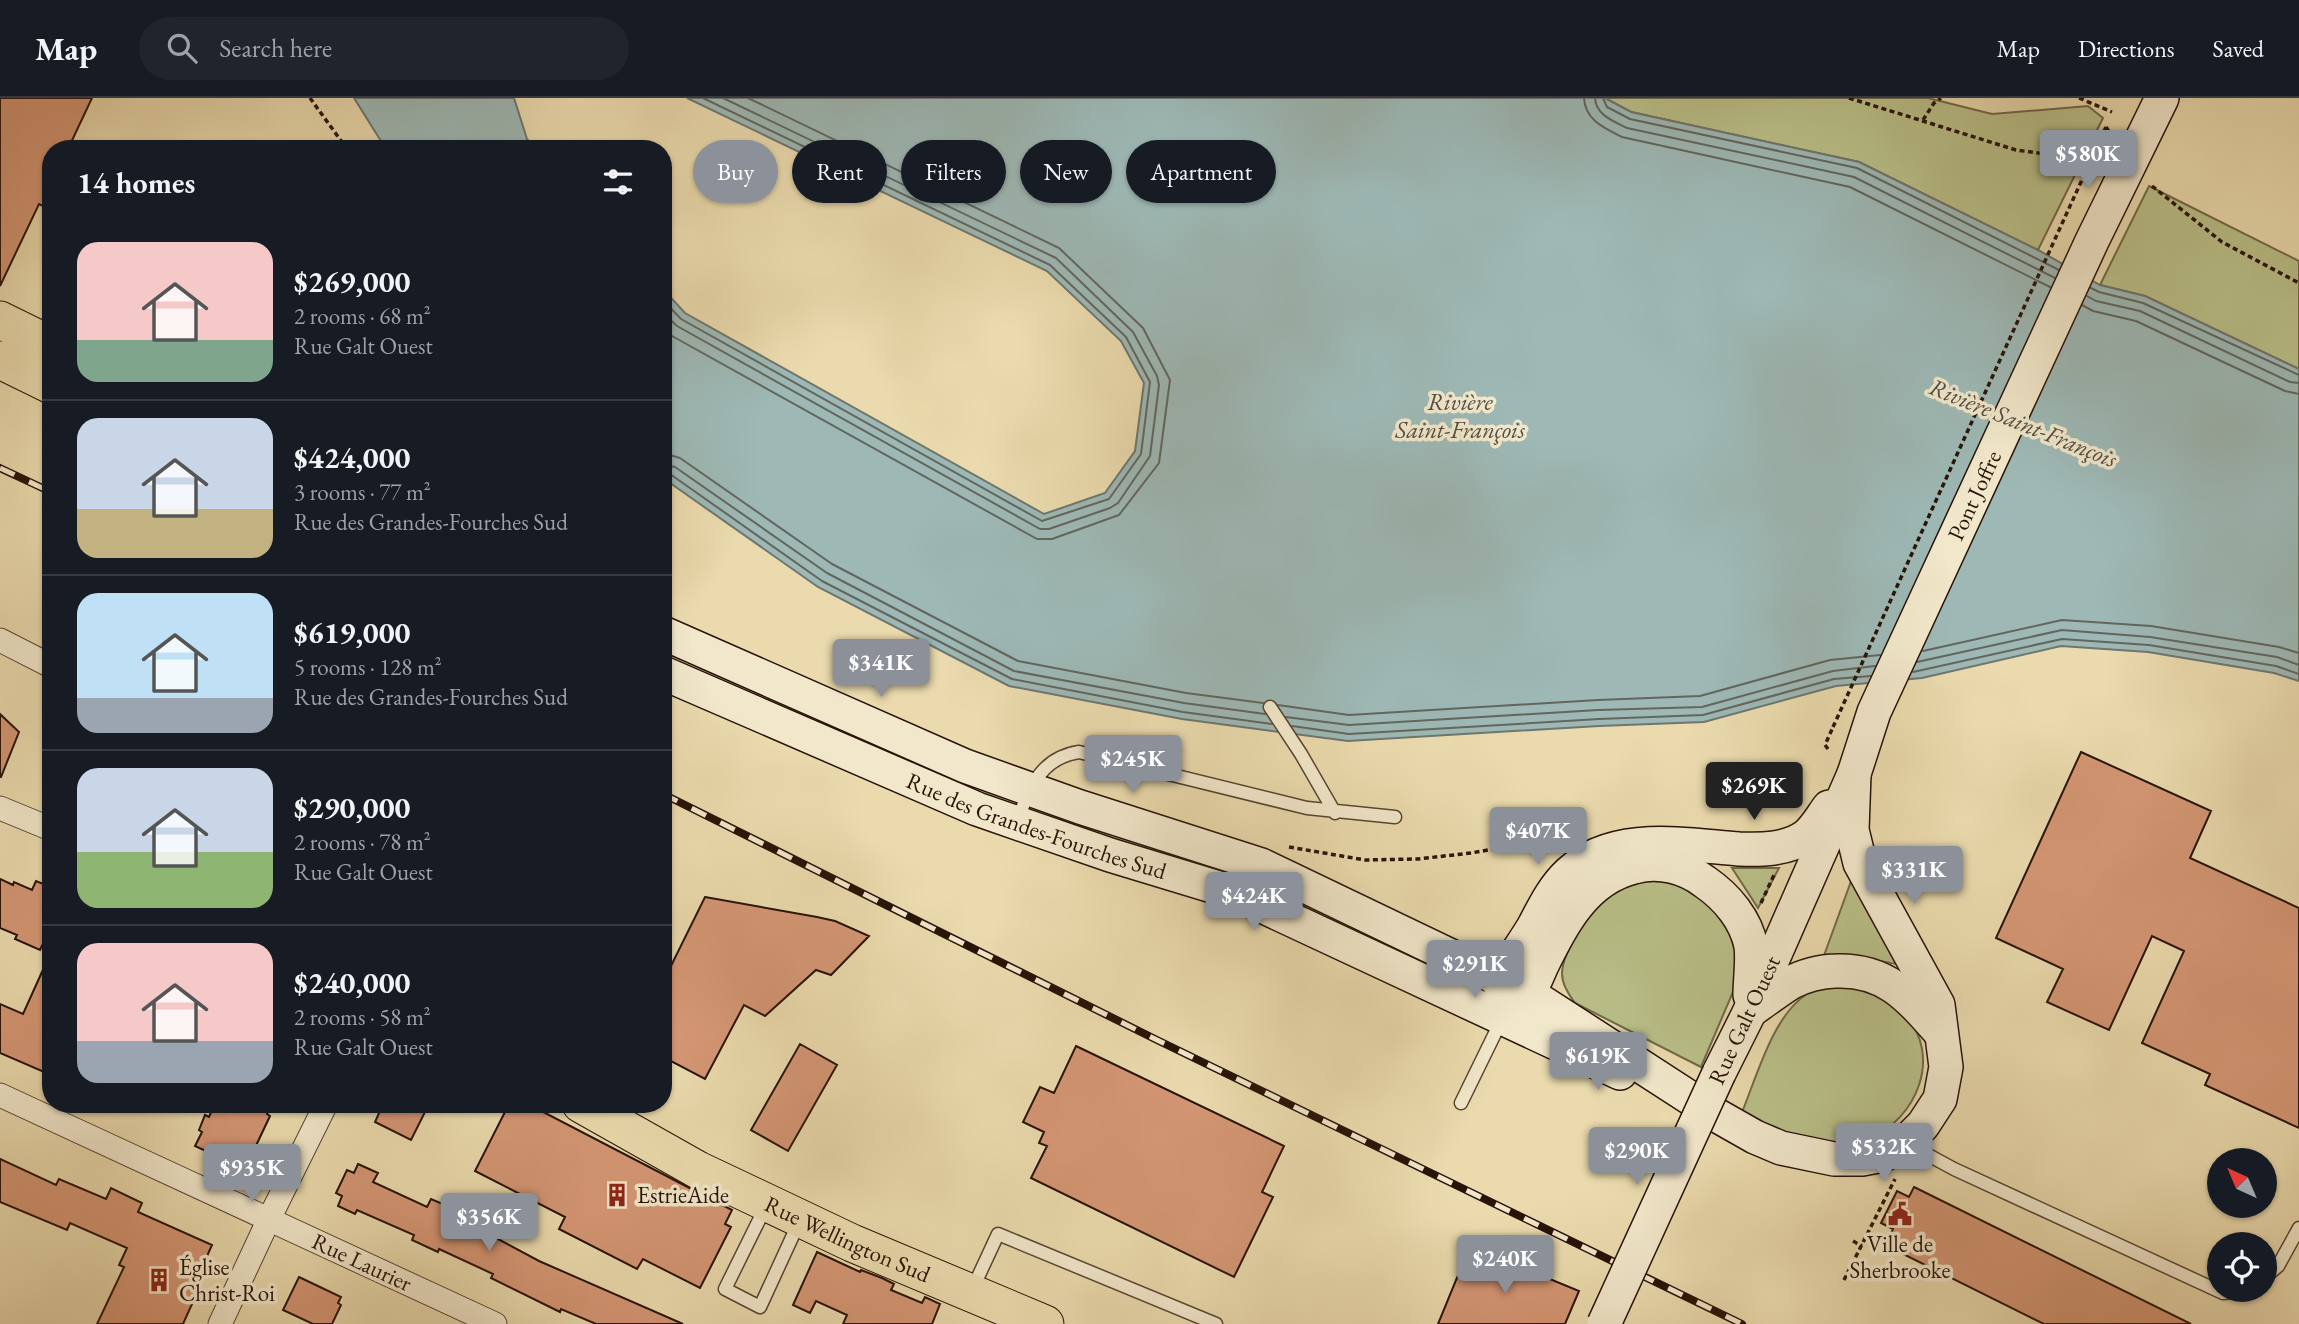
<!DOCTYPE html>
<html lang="en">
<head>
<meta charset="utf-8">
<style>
	:root { --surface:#171b24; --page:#20242c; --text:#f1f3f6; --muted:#9ea1a6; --line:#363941; --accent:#8c9099 }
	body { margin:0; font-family:"EB Garamond",serif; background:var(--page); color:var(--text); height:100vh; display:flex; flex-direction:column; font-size:26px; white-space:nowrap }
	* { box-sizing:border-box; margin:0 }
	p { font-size:23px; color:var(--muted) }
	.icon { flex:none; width:38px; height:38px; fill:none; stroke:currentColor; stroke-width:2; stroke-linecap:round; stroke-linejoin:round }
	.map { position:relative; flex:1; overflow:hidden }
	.sheet { position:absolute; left:42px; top:42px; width:630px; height:973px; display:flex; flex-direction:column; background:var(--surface); border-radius:28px; box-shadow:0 2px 5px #0004 }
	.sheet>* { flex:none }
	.hud { position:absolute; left:693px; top:42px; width:665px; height:63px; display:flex; gap:14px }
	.needle { width:46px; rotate:316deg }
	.fabs { position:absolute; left:2207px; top:1050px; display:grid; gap:14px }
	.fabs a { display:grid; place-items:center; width:70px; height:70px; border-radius:50%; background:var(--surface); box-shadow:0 2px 5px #0004; font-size:35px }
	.price { position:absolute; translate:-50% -60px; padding:0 16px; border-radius:7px; background:var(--accent); color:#fff; font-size:23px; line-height:46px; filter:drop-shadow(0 2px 4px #0008) }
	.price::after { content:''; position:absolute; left:50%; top:42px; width:21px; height:16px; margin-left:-10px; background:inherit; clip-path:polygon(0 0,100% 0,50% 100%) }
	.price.selected { background:#222; color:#fff }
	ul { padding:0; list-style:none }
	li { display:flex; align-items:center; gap:21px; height:175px; padding:0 35px }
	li+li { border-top:2px solid var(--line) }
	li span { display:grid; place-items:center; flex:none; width:196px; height:140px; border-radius:21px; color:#555 }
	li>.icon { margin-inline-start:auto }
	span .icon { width:84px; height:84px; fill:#fffc; stroke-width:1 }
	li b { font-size:30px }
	h2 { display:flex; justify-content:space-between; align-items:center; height:84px; padding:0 35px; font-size:30px }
	.chip { padding:0 24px; border-radius:32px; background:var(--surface); box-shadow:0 2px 5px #0004; font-size:24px; line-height:63px }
	.chip.selected { background:var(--accent); color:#fff }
	header { display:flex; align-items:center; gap:42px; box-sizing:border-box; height:98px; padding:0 35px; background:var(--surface); border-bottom:2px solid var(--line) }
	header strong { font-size:33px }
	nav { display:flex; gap:38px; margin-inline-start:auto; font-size:24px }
	.search { width:490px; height:63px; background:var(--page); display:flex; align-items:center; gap:18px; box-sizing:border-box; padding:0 24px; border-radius:38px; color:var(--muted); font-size:26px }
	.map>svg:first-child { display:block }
</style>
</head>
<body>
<header>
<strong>Map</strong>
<div class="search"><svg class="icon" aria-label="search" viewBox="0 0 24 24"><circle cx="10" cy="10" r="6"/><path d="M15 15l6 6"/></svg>Search here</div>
<nav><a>Map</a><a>Directions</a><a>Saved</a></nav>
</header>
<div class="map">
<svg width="2299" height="1226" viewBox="0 0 2299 1226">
	<rect width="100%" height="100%" fill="#eadaad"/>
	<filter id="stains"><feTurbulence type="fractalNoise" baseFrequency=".00286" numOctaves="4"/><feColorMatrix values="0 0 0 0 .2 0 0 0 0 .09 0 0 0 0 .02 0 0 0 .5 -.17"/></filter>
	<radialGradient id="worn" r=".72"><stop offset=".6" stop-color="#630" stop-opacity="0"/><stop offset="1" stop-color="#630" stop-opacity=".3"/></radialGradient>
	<!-- green -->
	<path fill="#b9bf88" stroke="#706948" stroke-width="2" d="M1605 0H1928L1992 16 2088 8 2103 20 2038 152 1859 64 1631 14Z
		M2149 88 2299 163V271L2145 198 2100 187Z
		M1733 770H1779L1758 810 1732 770Z
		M1854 775 1908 869C1874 860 1857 859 1822 863Z
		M1662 778 1690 784 1735 836 1738 882 1701 969 1575 905C1569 897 1562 887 1562 876 1562 854 1595 801 1615 791 1628 784 1647 782 1662 778Z
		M1854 882C1870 892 1890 902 1903 915 1944 956 1917 1022 1868 1041 1862 1043 1855 1047 1848 1047 1811 1049 1775 1031 1740 1019 1756 982 1772 918 1807 896 1819 888 1840 886 1854 882Z"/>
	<!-- water -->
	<path fill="#9db8b5" stroke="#6e766f" stroke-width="2" d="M354 0H514L527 41 536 51H386Z
		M687 0H1605L1631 14 1859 64 2038 152 2100 187 2145 198 2299 271V583L2274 575 2148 554 2061 548 1922 580 1836 588 1704 624 1599 628 1348 643 1182 621 1009 588 818 489 663 380V191L685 215 1044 416 1105 395 1135 353 1144 285 1121 243 1047 173Z"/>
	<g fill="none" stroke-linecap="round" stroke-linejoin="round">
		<!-- shore -->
		<path stroke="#62665e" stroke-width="2" d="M1584 0C1585 22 1604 30 1622 39L1850 89 2050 189
			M1595 0C1596 17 1613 23 1627 30L1854 79 2055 180
			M1603 0 1607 9 1630 21 1857 70 2059 172
			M2091 190 2099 194 2143 205 2299 277
			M2087 198 2096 203 2140 213 2290 284 2299 285
			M663 202 681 221 1042 423 1109 401 1141 356 1150 284 1126 239 1050 167 703 0
			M2082 207 2093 213 2136 223 2285 293 2299 296
			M663 215 677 228 1040 431H1049L1110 410 1118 405 1150 358 1159 287 1157 278 1133 234 1056 160 723 0
			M663 230 672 238 1037 441H1052L1119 417 1159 365 1170 282 1143 230 1059 150 748 0
			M663 355 680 360 832 466 1018 563 1186 595 1263 605
			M663 366 675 369 827 475 1014 573 1184 605 1265 616
			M663 375 670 376 822 483 1012 581 1183 614 1272 626
			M1923 553 2062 522 2151 528 2279 549 2299 555
			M1917 564 2062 532 2150 539 2277 559 2299 567
			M1913 574 2062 541 2149 547 2276 568 2299 576
			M1278 607 1349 617 1598 602 1700 598 1830 562 1880 557
			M1286 619 1349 627 1598 612 1702 609 1833 573 1875 568
			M1292 628 1349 636 1599 621 1703 617 1834 581 1871 578"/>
	</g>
	<!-- building -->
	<path fill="#d49674" stroke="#281307" stroke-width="2" d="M0 0H92L68 51H51V112L39 106 0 188Z
		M0 616 19 634 1 679H0Z
		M2081 654 2211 713 2190 760 2299 810V1030L2205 987 2210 976 2142 945 2184 853 2152 838 2109 932 2047 904 2063 871 1996 840Z
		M0 781 13 787 14 784 32 792 36 783 51 789 43 807 51 811V829L40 852 15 841 17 837 0 830Z
		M705 799 817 819 835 823 869 838 831 877 816 872 765 918 744 907 705 981 663 959V884Z
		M51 854V977L0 955V906L23 916Z
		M800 946 837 967 788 1053 751 1032Z
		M1076 948 1284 1048 1262 1094 1273 1099 1234 1179 1031 1080 1047 1048 1039 1045 1044 1034 1023 1024 1040 989 1054 995Z
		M215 1006H272L267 1016 270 1018 253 1054 250 1053 242 1070 195 1048 202 1034 199 1032 205 1017 209 1019Z
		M383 1006H429L411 1042 375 1024Z
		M509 1006H528L732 1112 725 1126 731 1129 700 1190 643 1161 637 1171 559 1131 565 1119 475 1073Z
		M0 1061 56 1087 59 1081 106 1101 111 1090 142 1105 138 1114 212 1147 199 1176 201 1186 183 1226H97L124 1169 119 1167 127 1150 70 1125 67 1132 0 1104Z
		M358 1066 378 1075 373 1084 427 1109 431 1101 457 1112 455 1116 498 1136 496 1140 539 1163 683 1226H596L561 1211 560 1214 491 1180 493 1176 439 1151 438 1154 412 1142 414 1137 357 1112 355 1116 338 1108 342 1098 336 1095 347 1072 354 1075Z
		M1914 1089 2191 1226H2044L1885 1147 1893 1131 1881 1125 1897 1093 1909 1099Z
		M1470 1148 1579 1193 1565 1226H1438Z
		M817 1154 860 1174 861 1172 882 1180 894 1186 891 1192 922 1205 925 1199 940 1206 932 1226H843L847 1217 816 1203 810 1215 793 1207Z
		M299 1179 341 1199 338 1205 341 1207 332 1226H313L283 1212Z"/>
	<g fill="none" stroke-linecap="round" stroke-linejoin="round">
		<!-- lane casing -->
		<g stroke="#584530" stroke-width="15">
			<path id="lane" d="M1270 609 1301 656 1335 715
				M1017 723C1030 690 1040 660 1079 654L1307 710 1395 719
				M1461 1005 1502 921
				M1906 1045 1954 1071 2223 1195 2245 1192
				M766 1108 725 1191 760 1209 800 1122
				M2264 1180 2278 1168 2299 1130
				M972 1192 998 1136 1216 1226"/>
		</g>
		<!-- street casing -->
		<g stroke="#584530" stroke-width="25">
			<path id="street" d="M0 542 51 568
				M0 710 51 731
				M0 997 495 1226
				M220 1226 269 1121 326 1006"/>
		</g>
		<!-- secondary casing -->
		<g stroke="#281307" stroke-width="36">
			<g id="secondary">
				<path d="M663 535 965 668 1080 709 1261 767 1528 895 1718 1018 1755 1039 1781 1050 1834 1061H1862L1883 1057 1906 1044 1923 1027 1940 1001 1946 969 1938 907 1860 765 1852 732 1854 676"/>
				<path id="s1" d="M663 575 977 711 1110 757 1232 794 1620 975"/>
				<path d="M1502 904C1502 898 1500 889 1501 883 1503 874 1528 839 1534 828 1544 809 1553 790 1569 775 1614 733 1684 747 1739 751 1760 752 1787 752 1806 738 1815 731 1822 718 1829 709"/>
				<path d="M1512 911C1517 906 1523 901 1528 895 1534 887 1538 876 1542 867 1563 825 1585 781 1634 769 1659 762 1685 769 1705 784 1727 799 1746 822 1751 848 1753 863 1750 882 1750 897"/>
				<path d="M1750 913C1763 904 1776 894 1790 885 1803 878 1821 873 1836 873 1885 871 1908 898 1938 932"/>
				<path id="s2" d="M1719 975 1750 913 1854 676 1874 614 2092 143 2162 0"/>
			</g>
		</g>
		<!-- primary casing -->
		<g stroke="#281307" stroke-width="39">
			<g id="primary">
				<path d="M0 222 51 247"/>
				<path d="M0 262 51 287"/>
				<path id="s3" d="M581 1006 698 1072 852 1145 1045 1226"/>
			</g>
		</g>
		<!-- path -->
		<path stroke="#281307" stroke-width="3.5" stroke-dasharray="5 3.5" stroke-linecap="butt" d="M310 0 347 51
			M1849 0 2016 52 2091 62
			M2079 0 2112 14
			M1923 22 1934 5 1941 0
			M2106 29 2114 41
			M2081 61 2084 51 2094 54
			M2152 88 2222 144 2299 185
			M1828 651 1825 647 1833 629
			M1289 749 1365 762 1418 761 1471 755 1575 737
			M1761 805 1774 777
			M1853 1143 1862 1148
			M1844 1182 1895 1081"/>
		<!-- lane -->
		<use href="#lane" stroke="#f1e7ca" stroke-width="12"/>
		<!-- street -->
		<use href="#street" stroke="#f1e7ca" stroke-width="23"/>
		<!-- secondary -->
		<use href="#secondary" stroke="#f1e7ca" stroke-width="33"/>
		<!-- primary -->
		<use href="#primary" stroke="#eadaad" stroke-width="37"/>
		<!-- rail casing -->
		<g stroke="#281307" stroke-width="8">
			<path id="rail" d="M0 370 51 394
				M663 696 1157 942 1742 1226"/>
		</g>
		<!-- rail -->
		<use href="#rail" stroke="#f1e7ca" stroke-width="5" stroke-dasharray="16" stroke-linecap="butt"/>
		<!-- secondary-bridge casing -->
		<g stroke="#281307" stroke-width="36" stroke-linecap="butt">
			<path id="secondary-bridge" d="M1604 1226 1719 975"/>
		</g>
		<!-- path-bridge -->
		<path stroke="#281307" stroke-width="3.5" stroke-dasharray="5 3.5" stroke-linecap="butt" d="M1833 629 2106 29"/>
		<!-- secondary-bridge -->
		<use href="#secondary-bridge" stroke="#f1e7ca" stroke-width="33"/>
	</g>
	<!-- icons -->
	<defs>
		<g id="building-bare" transform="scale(1.89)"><path d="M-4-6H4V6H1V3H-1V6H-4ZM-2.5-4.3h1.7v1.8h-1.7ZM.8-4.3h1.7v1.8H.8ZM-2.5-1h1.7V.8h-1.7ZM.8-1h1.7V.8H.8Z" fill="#8f2418" stroke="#f1e7ca" stroke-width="2.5" paint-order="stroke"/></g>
		<g id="civic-bare" transform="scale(1.89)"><path d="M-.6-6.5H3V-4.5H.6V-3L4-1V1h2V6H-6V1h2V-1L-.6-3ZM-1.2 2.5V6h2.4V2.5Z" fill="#8f2418" stroke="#f1e7ca" stroke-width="2.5" paint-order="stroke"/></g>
	</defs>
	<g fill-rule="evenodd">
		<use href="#building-bare" x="617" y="1097"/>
		<use href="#civic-bare" x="1900" y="1116"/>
		<use href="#building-bare" x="159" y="1182"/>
	</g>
	<g text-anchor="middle" stroke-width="7" stroke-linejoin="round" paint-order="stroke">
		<!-- street labels -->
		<g font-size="23" fill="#281307" stroke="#f1e7ca">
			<text dy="8" stroke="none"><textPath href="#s2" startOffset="632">Pont Joffre</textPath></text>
			<text dy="8" stroke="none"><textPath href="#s1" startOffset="404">Rue des Grandes-Fourches Sud</textPath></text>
			<text transform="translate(1744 922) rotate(-65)" y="8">Rue Galt Ouest</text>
			<text dy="8" stroke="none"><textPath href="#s3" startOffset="299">Rue Wellington Sud</textPath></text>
			<text transform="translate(362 1164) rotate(25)" y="8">Rue Laurier</text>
		</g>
		<!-- poi labels -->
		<g font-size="23" fill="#281307" stroke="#f1e7ca" text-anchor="start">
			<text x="637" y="1105">EstrieAide</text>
			<text x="1900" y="1154" text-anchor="middle">Ville de<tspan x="1900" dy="26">Sherbrooke</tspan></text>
			<text x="179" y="1177">Église<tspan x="179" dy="26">Christ-Roi</tspan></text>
		</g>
		<!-- water labels -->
		<g font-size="24" font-style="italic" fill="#514d44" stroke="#f1e7ca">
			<text x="1460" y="312">Rivière<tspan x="1460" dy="28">Saint-François</tspan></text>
			<text transform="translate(2023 325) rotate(22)" y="8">Rivière Saint-François</text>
		</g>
	</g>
	<rect width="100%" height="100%" filter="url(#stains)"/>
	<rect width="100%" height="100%" fill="url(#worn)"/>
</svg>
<div class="fabs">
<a><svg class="needle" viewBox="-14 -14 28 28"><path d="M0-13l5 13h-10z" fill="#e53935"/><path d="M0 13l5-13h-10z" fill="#9ea1a6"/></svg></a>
<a><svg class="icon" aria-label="locate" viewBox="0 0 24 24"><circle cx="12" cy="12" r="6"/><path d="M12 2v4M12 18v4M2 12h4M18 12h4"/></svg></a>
</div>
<b class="price" style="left:2088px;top:92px">$580K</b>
<b class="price" style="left:881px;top:601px">$341K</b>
<b class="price" style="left:1133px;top:697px">$245K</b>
<b class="price selected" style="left:1754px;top:724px">$269K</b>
<b class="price" style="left:1538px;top:769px">$407K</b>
<b class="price" style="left:1914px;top:808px">$331K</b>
<b class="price" style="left:1254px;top:834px">$424K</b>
<b class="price" style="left:1475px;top:902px">$291K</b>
<b class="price" style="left:1598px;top:994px">$619K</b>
<b class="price" style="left:1884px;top:1085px">$532K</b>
<b class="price" style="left:1637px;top:1089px">$290K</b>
<b class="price" style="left:252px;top:1106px">$935K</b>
<b class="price" style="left:489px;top:1155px">$356K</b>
<b class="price" style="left:1505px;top:1197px">$240K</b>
<div class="hud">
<a class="chip selected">Buy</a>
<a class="chip">Rent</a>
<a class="chip">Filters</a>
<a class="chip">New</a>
<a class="chip">Apartment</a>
</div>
<section class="sheet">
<h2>14 homes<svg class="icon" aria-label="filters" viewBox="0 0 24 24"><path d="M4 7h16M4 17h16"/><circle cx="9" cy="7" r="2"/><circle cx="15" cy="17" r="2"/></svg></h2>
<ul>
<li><span style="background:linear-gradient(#f6c9c9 70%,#7fa58c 0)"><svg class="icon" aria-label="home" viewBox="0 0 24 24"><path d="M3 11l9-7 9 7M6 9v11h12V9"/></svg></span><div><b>$269,000</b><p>2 rooms · 68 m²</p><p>Rue Galt Ouest</p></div></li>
<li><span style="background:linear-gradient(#c9d6e8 65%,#c2b280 0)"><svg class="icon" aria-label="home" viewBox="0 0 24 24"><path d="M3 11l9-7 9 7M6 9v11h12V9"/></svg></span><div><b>$424,000</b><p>3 rooms · 77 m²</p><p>Rue des Grandes-Fourches Sud</p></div></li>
<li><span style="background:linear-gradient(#bfe0f5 75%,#9aa5b1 0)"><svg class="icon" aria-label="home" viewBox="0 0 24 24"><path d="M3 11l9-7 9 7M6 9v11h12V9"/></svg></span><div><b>$619,000</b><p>5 rooms · 128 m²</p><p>Rue des Grandes-Fourches Sud</p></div></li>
<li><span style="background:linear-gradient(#c9d6e8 60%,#8fb573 0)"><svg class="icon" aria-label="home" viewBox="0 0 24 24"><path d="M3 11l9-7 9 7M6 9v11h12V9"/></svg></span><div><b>$290,000</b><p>2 rooms · 78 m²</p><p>Rue Galt Ouest</p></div></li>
<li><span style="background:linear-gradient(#f6c9c9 70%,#9aa5b1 0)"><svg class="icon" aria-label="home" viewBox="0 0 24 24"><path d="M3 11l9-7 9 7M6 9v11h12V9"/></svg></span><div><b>$240,000</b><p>2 rooms · 58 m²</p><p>Rue Galt Ouest</p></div></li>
</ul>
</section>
</div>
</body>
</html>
